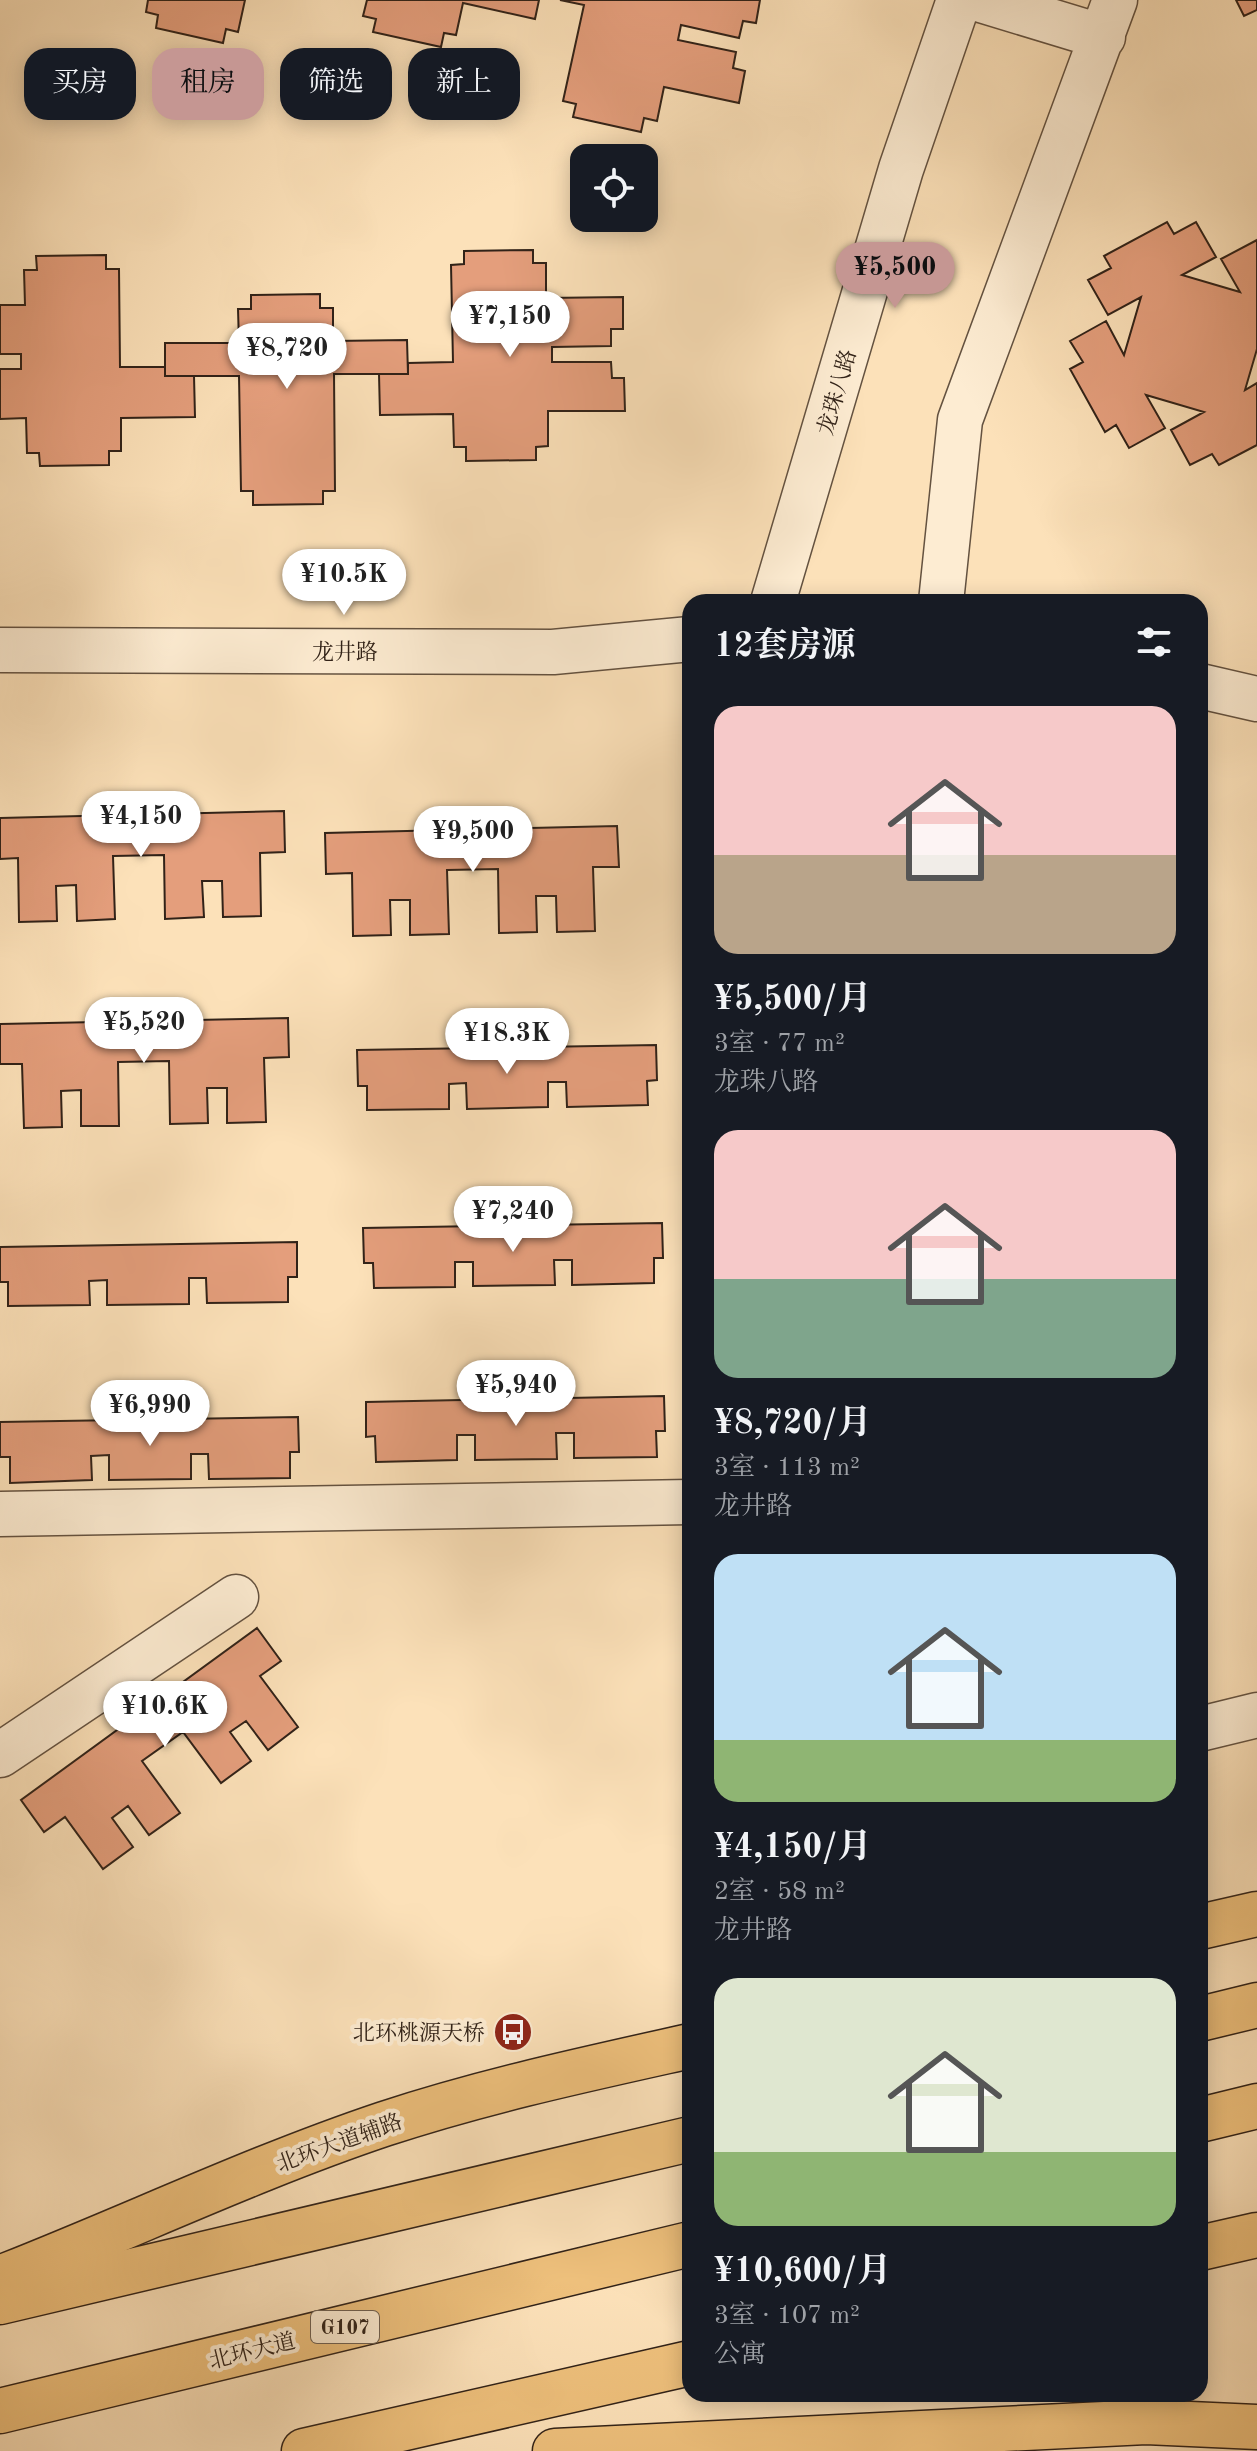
<!DOCTYPE html>
<html lang="zh">
<head>
<meta charset="utf-8">
<style>
	:root { --surface:#171b24; --page:#242831; --text:#f1f3f6; --muted:#9ea1a6; --accent:#c59692 }
	body { margin:0; font-family:"Old Standard TT","Noto Serif SC",serif; background:var(--page); color:var(--text); height:100vh; display:flex; flex-direction:column; font-size:30px; white-space:nowrap }
	* { box-sizing:border-box; margin:0 }
	p { font-size:26px; color:var(--muted) }
	.icon { flex:none; width:44px; height:44px; fill:none; stroke:currentColor; stroke-width:2; stroke-linecap:round; stroke-linejoin:round }
	.map { position:relative; flex:1; overflow:hidden }
	.side { position:absolute; left:682px; top:594px; width:526px; height:1808px; display:flex; flex-direction:column; background:var(--surface); border-radius:24px; box-shadow:0 4px 20px #0003 }
	.side>* { flex:none }
	.guide { position:absolute; left:24px; top:48px; width:538px; height:72px; display:flex; gap:16px }
	.controls { position:absolute; left:570px; top:144px; display:grid; gap:16px }
	.controls a { display:grid; place-items:center; width:88px; height:88px; border-radius:16px; background:var(--surface); box-shadow:0 4px 20px #0003; font-size:40px }
	.price { position:absolute; translate:-50% -68px; padding:0 18px; border-radius:28px; background:#fff; color:#222; font-size:26px; line-height:52px; filter:drop-shadow(0 2px 4px #0008) }
	.price::after { content:''; position:absolute; left:50%; top:48px; width:24px; height:18px; margin-left:-12px; background:inherit; clip-path:polygon(0 0,100% 0,50% 100%) }
	.price.selected { background:var(--accent); color:#111 }
	ul { padding:0; list-style:none }
	li { display:grid; align-content:center; gap:16px; height:424px; padding:0 32px }
	li span { display:grid; place-items:center; height:248px; border-radius:24px; color:#555 }
	li>.icon { margin-inline-start:auto }
	span .icon { width:144px; height:144px; fill:#fffc; stroke-width:1 }
	li b { font-size:34px }
	h2 { display:flex; justify-content:space-between; align-items:center; height:96px; padding:0 32px; font-size:34px }
	.chip { padding:0 28px; border-radius:24px; background:var(--surface); box-shadow:0 4px 20px #0003; font-size:28px; line-height:72px }
	.chip.selected { background:var(--accent); color:#111 }
	.map>svg:first-child { display:block }
</style>
</head>
<body>
<div class="map">
<svg width="1257" height="2451" viewBox="0 0 1257 2451">
	<rect width="100%" height="100%" fill="#fce1b9"/>
	<filter id="stains"><feTurbulence type="fractalNoise" baseFrequency=".0025" numOctaves="4"/><feColorMatrix values="0 0 0 0 .2 0 0 0 0 .09 0 0 0 0 .02 0 0 0 .5 -.17"/></filter>
	<radialGradient id="worn" r=".72"><stop offset=".6" stop-color="#630" stop-opacity="0"/><stop offset="1" stop-color="#630" stop-opacity=".3"/></radialGradient>
	<!-- building -->
	<path fill="#e49e7c" stroke="#312218" stroke-width="2" d="M148 0H245L238 32 226 29 223 43 156 28 158 15 146 12Z
		M367 0H539L535 19 463 3 456 35 444 33 441 47 373 32 376 19 363 16Z
		M560 0H760L756 23 743 21 739 38 681 25 678 40 736 52 733 68 745 71 739 103 664 87 657 121 644 118 641 132 573 117 576 104 563 101 584 5Z
		M1236 0H1257V10L1244 16Z
		M1167 222 1174 234 1196 222 1216 257 1182 275 1240 292 1221 259 1257 240V349L1245 390 1257 383V445L1219 465 1212 454 1190 465 1171 430 1204 412 1146 395 1165 428 1129 448 1116 425 1105 432 1070 369 1083 362 1070 341 1106 321 1124 355 1141 297 1108 315 1088 280 1111 268 1104 256Z
		M533 250V263H546V298L623 297V329H611V346L552 347V362H611L612 378H624L625 411H548V446L536 447V460L466 461V447H454L453 414 380 415 379 374H408V363L453 362 451 265 464 264V251Z
		M106 255V269H119L120 367H165V376H194L195 417 121 418V451H109V465L40 466 39 453H27L26 418 0 419V369H21V354H0V305H25L24 270H37L36 256Z
		M320 294V308H333V341L407 340 408 374H334L335 491H323V504L253 505V491H241L239 376H165V343H239L238 309H251V295Z
		M284 811 285 852 260 853 261 916 223 917 222 881H202L204 917 165 919 164 855 113 856 115 919 77 921 76 885 56 886 57 921 19 922 18 858 0 859V818Z
		M617 826 619 867H593L595 931 557 932 556 896H536L537 932 499 933 498 869 447 870 449 934 410 935V900H390L391 935 353 936 352 873 326 874 325 833Z
		M288 1018 289 1057 264 1058 266 1122 227 1123V1088H207L208 1123 170 1124 169 1061 118 1062 119 1126H81V1090L61 1091 62 1127 24 1128 22 1064H0V1024Z
		M656 1045 657 1080 647 1081 648 1105 567 1107 566 1082H548V1107L467 1109 466 1083 449 1084V1109L367 1110V1086H358L357 1050Z
		M662 1223 663 1258H654V1283L572 1285V1260H554L555 1285 473 1286V1262H455V1287L374 1288 373 1263H364L363 1228Z
		M297 1242V1277H288V1302L207 1303 206 1278H189V1304L107 1305V1280L89 1281 90 1305 8 1306V1282H0V1247Z
		M664 1396 665 1431H656L657 1457 574 1458V1433H556L557 1459 475 1460V1435H457V1460L376 1462 375 1436 366 1437V1402Z
		M298 1417 299 1452H290V1478L209 1479 208 1454H191V1479L109 1480V1455L91 1456 92 1480 10 1483V1457H0V1422Z
		M257 1628 281 1661 260 1676 298 1727 268 1750 246 1721 230 1732 251 1761 221 1783 183 1732 142 1761 180 1813 149 1835 128 1806 112 1818 133 1847 103 1869 65 1817 44 1832 21 1800Z"/>
	<g fill="none" stroke-linecap="round" stroke-linejoin="round">
		<!-- minor casing -->
		<g stroke="#645240" stroke-width="47">
			<path id="minor" d="M981 0 1103 37
				M773 602 901 169 959 0
				M941 602 960 420 1115 0
				M0 650 553 652 690 639
				M1200 686 1257 699
				M0 1514 690 1502
				M1200 1729 1257 1715
				M0 1755 236 1597"/>
		</g>
		<!-- major casing -->
		<g stroke="#312218" stroke-width="47">
			<path id="major" d="M1200 1927 1257 1914
				M0 2278C128 2228 253 2168 384 2124 484 2091 587 2069 690 2046"/>
		</g>
		<!-- highway casing -->
		<g stroke="#312218" stroke-width="47">
			<path id="highway" d="M1200 2019 1257 2005
				M1200 2120 1257 2106
				M1200 2248 1257 2235
				M0 2302 690 2139
				M0 2411 690 2244
				M304 2451 690 2363
				M555 2451 1146 2422 1257 2427"/>
		</g>
		<!-- minor -->
		<use href="#minor" stroke="#fdecd2" stroke-width="44"/>
		<!-- major -->
		<use href="#major" stroke="#eec07c" stroke-width="44"/>
		<!-- highway -->
		<use href="#highway" stroke="#eec07c" stroke-width="44"/>
	</g>
	<!-- icons -->
	<defs>
		<g id="bus-disc" transform="scale(2)"><circle r="9.5" fill="#8f2418" stroke="#fdecd2"/><path d="M-5-6H5V4H4V6H2V4H-2V6H-4V4H-5ZM-3.5-4V0h7V-4ZM-3.5 1.2v1.5H-2V1.2ZM2 1.2v1.5H3.5V1.2Z" fill="#fff"/></g>
	</defs>
	<g fill-rule="evenodd">
		<use href="#bus-disc" x="513" y="2032"/>
	</g>
	<g text-anchor="middle" stroke-width="8" stroke-linejoin="round" paint-order="stroke">
		<!-- shield labels -->
		<rect fill="#fdecd2" stroke="#6e5f50" stroke-width="2" x="311" y="2311" width="68" height="32" rx="6"/>
		<g font-size="20" font-weight="bold" fill="#312218">
			<text x="345" y="2334">G107</text>
		</g>
		<!-- street labels -->
		<g font-size="22" fill="#312218" stroke="#fdecd2">
			<text transform="translate(836 392) rotate(-74)" y="8">龙珠八路</text>
			<text x="345" y="659">龙井路</text>
			<text transform="translate(339 2142) rotate(-20)" y="8">北环大道辅路</text>
			<text transform="translate(252 2350) rotate(-14)" y="8">北环大道</text>
		</g>
		<!-- poi labels -->
		<g font-size="22" fill="#312218" stroke="#fdecd2" text-anchor="end">
			<text x="485" y="2040">北环桃源天桥</text>
		</g>
	</g>
	<rect width="100%" height="100%" filter="url(#stains)"/>
	<rect width="100%" height="100%" fill="url(#worn)"/>
</svg>
<div class="controls">
<a><svg class="icon" aria-label="locate" viewBox="0 0 24 24"><circle cx="12" cy="12" r="6"/><path d="M12 2v4M12 18v4M2 12h4M18 12h4"/></svg></a>
</div>
<b class="price selected" style="left:895px;top:310px">¥5,500</b>
<b class="price" style="left:510px;top:359px">¥7,150</b>
<b class="price" style="left:287px;top:391px">¥8,720</b>
<b class="price" style="left:344px;top:617px">¥10.5K</b>
<b class="price" style="left:141px;top:859px">¥4,150</b>
<b class="price" style="left:473px;top:874px">¥9,500</b>
<b class="price" style="left:144px;top:1065px">¥5,520</b>
<b class="price" style="left:507px;top:1076px">¥18.3K</b>
<b class="price" style="left:513px;top:1254px">¥7,240</b>
<b class="price" style="left:516px;top:1428px">¥5,940</b>
<b class="price" style="left:150px;top:1448px">¥6,990</b>
<b class="price" style="left:165px;top:1749px">¥10.6K</b>
<div class="guide">
<a class="chip">买房</a>
<a class="chip selected">租房</a>
<a class="chip">筛选</a>
<a class="chip">新上</a>
</div>
<section class="side">
<h2>12套房源<svg class="icon" aria-label="filters" viewBox="0 0 24 24"><path d="M4 7h16M4 17h16"/><circle cx="9" cy="7" r="2"/><circle cx="15" cy="17" r="2"/></svg></h2>
<ul>
<li><span style="background:linear-gradient(#f6c9c9 60%,#b9a48a 0)"><svg class="icon" aria-label="home" viewBox="0 0 24 24"><path d="M3 11l9-7 9 7M6 9v11h12V9"/></svg></span><div><b>¥5,500/月</b><p>3室 · 77 m²</p><p>龙珠八路</p></div></li>
<li><span style="background:linear-gradient(#f6c9c9 60%,#7fa58c 0)"><svg class="icon" aria-label="home" viewBox="0 0 24 24"><path d="M3 11l9-7 9 7M6 9v11h12V9"/></svg></span><div><b>¥8,720/月</b><p>3室 · 113 m²</p><p>龙井路</p></div></li>
<li><span style="background:linear-gradient(#bfe0f5 75%,#8fb573 0)"><svg class="icon" aria-label="home" viewBox="0 0 24 24"><path d="M3 11l9-7 9 7M6 9v11h12V9"/></svg></span><div><b>¥4,150/月</b><p>2室 · 58 m²</p><p>龙井路</p></div></li>
<li><span style="background:linear-gradient(#dfe7d0 70%,#8fb573 0)"><svg class="icon" aria-label="home" viewBox="0 0 24 24"><path d="M3 11l9-7 9 7M6 9v11h12V9"/></svg></span><div><b>¥10,600/月</b><p>3室 · 107 m²</p><p>公寓</p></div></li>
</ul>
</section>
</div>
</body>
</html>
